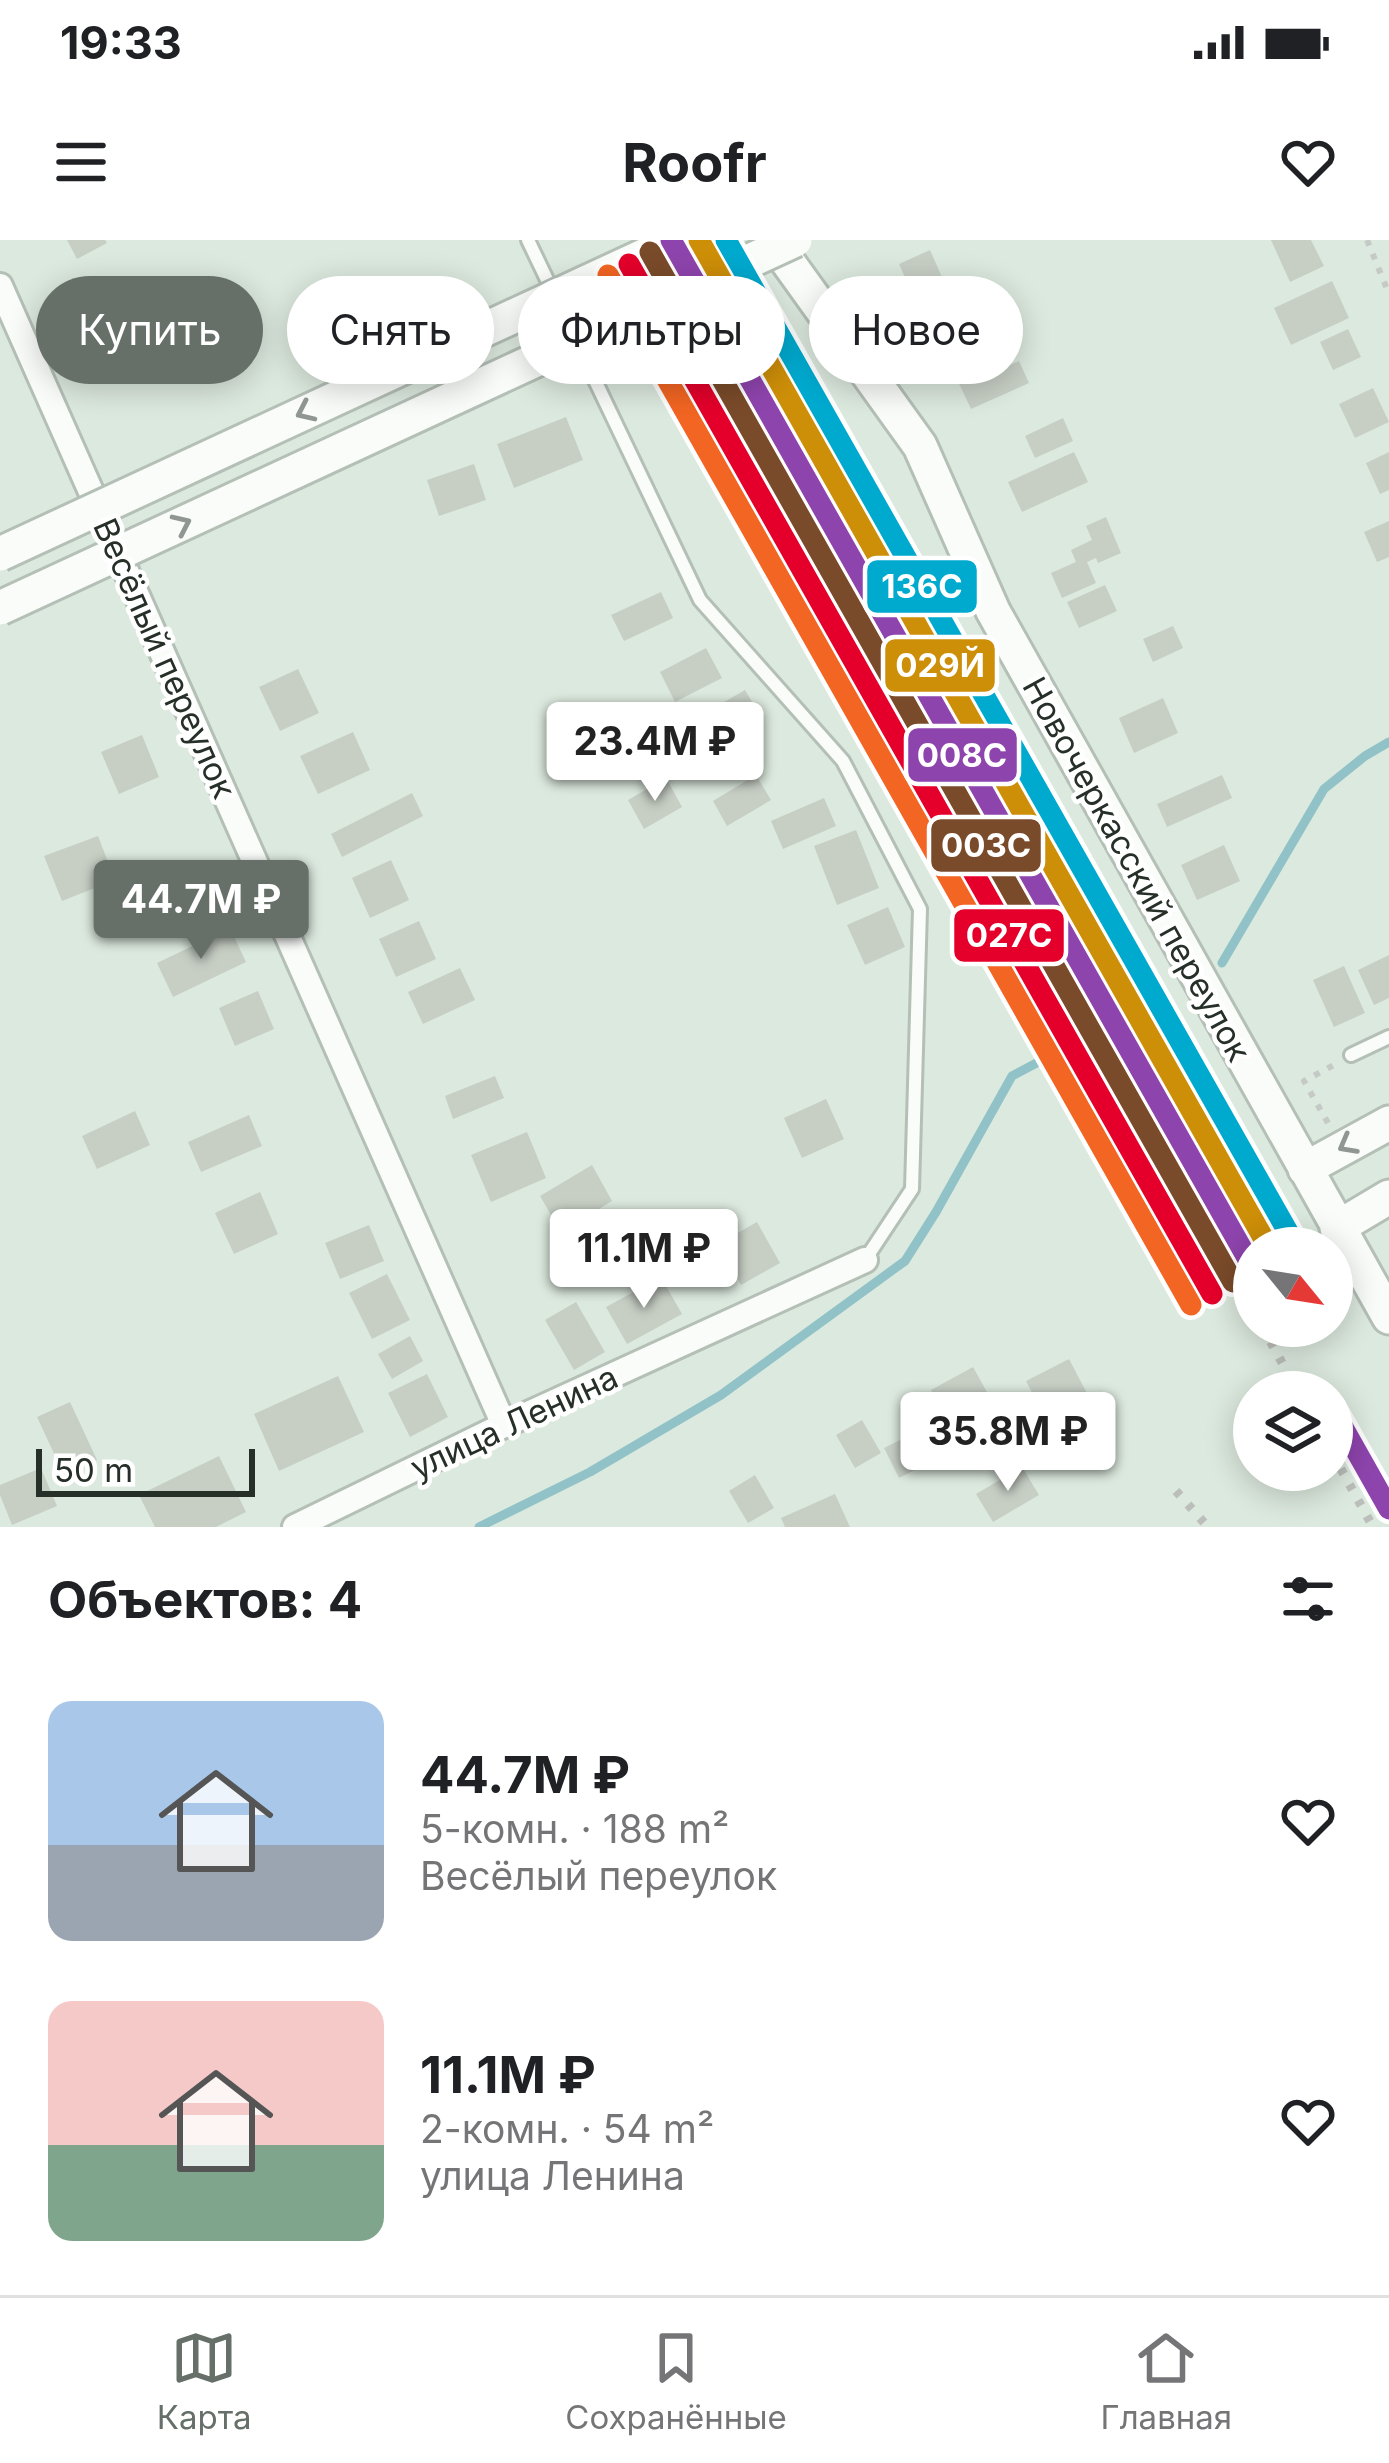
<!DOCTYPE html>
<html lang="ru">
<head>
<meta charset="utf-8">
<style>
	:root { --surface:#fff; --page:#f2f2f2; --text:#202124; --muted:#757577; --line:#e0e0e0; --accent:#667068 }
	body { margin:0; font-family:Inter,sans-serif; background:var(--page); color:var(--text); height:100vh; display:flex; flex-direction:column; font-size:45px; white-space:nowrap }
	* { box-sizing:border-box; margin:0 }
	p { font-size:39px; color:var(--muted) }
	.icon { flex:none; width:66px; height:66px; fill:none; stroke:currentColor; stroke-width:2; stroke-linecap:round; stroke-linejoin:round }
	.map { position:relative; height:1287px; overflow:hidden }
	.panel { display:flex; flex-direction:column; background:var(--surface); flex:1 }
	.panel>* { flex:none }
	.banner { position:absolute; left:36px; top:36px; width:1317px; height:108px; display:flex; gap:24px }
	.needle { width:78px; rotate:120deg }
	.controls { position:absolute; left:1233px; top:987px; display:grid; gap:24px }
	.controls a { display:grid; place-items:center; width:120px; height:120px; border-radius:50%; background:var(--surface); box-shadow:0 6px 30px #0003; font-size:60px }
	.scale { position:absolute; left:36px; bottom:30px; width:219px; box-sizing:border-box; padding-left:12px; border:6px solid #262f28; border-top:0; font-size:33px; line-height:42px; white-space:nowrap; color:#262f28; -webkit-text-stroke:9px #fff; paint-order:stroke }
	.price { position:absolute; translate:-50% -102px; padding:0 27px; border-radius:12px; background:#fff; color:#222; font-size:39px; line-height:78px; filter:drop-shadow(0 3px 6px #0008) }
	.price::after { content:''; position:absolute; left:50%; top:72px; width:36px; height:27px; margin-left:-18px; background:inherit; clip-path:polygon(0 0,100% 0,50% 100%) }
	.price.current { background:var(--accent); color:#fff }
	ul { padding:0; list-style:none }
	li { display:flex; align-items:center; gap:36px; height:300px; padding:0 48px }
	li span { display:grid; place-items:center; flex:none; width:336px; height:240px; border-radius:24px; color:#555 }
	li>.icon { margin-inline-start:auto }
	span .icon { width:144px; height:144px; fill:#fffc; stroke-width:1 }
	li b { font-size:51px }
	h2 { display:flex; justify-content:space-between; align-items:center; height:144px; padding:0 48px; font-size:51px }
	.chip { padding:0 42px; border-radius:54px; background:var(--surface); box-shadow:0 6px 30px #0003; font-size:42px; line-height:108px }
	.chip.current { background:var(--accent); color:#fff }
	.status { display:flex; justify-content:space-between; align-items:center; height:84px; padding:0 60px; background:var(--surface); direction:ltr }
	.status svg { height:33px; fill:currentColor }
	header { display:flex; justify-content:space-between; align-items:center; height:156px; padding:0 48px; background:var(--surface); font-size:54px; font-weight:700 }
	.dock { display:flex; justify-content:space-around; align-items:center; height:168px; border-top:3px solid var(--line); background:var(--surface); font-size:33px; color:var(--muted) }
	.dock a { display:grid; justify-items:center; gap:6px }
	.dock .current { color:var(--accent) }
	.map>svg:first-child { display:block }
</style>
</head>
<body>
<div class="status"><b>19:33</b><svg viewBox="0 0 49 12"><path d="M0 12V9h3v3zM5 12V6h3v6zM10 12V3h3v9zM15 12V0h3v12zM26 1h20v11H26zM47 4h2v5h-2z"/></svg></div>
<header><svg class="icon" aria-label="menu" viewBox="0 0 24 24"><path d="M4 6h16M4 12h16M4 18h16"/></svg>Roofr<svg class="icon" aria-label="heart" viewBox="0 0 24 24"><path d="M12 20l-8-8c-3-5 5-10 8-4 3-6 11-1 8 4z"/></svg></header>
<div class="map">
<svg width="1389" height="1287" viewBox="0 0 1389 1287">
	<rect width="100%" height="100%" fill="#dce9de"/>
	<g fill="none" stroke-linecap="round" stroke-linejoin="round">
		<!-- stream -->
		<path stroke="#90c2c7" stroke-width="9" d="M1222 723 1324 549 1365 516 1389 502
			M479 1287 590 1232 721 1155 905 1021 936 972 1012 836 1061 810"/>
	</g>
	<!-- building -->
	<path fill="#c7cfc5" d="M67 0H105L107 3 77 19Z
		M1271 0H1311L1324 26 1290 42Z
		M930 10 946 46 915 60 899 24Z
		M1332 41 1349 78 1291 105 1274 68Z
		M146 65 159 91 118 113 104 88Z
		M1002 75 1012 98 951 125 941 102Z
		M1348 89 1361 117 1333 130 1320 102Z
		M989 117 996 131 1019 121 1029 143 971 169 954 133Z
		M1373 148 1389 182 1355 198 1339 164Z
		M566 177 583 220 514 248 497 204Z
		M1063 178 1073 201 1035 218 1025 196Z
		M1074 212 1088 242 1022 272 1008 242Z
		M1389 212V250L1380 254 1366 223Z
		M474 224 486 260 439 276 427 240Z
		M1106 277 1121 313 1098 323 1096 318 1087 322 1096 343 1062 358 1051 333 1076 322 1071 310 1092 300 1086 286Z
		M1389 281V317L1377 322 1364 292Z
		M1105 345 1117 371 1079 388 1067 362Z
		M661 352 673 378 624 401 611 375Z
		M1173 386 1183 408 1153 422 1143 399Z
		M706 408 722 438 675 462 660 432Z
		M298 429 319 473 280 491 259 447Z
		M745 450 763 480 718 507 700 476Z
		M1163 458 1178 493 1134 513 1119 478Z
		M353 492 370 530 318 554 300 516Z
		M142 495 159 537 119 554 101 512Z
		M756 535 771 560 727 586 713 561Z
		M1222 535 1232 558 1167 587 1157 564Z
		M666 538 682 567 644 589 628 560Z
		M412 553 423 576 342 617 331 594Z
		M824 558 836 586 783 609 771 581Z
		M856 590 879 648 837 665 814 606Z
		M98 596 115 640 62 661 44 616Z
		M1224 605 1240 641 1197 660 1181 625Z
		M391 620 409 660 370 678 352 638Z
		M199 632 216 671 160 694 144 654Z
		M888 667 905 707 865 725 847 685Z
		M419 681 436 719 396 737 379 699Z
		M230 688 246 722 173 757 157 723Z
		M1389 715V758L1374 765 1358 730Z
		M1344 726 1365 773 1334 787 1313 740Z
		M460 728 475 760 423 784 408 752Z
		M258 751 274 789 235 806 219 768Z
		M495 836 504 858 453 879 445 856Z
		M826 859 844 899 802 918 784 878Z
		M135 871 150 905 97 929 82 896Z
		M249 875 262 906 201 932 188 902Z
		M527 892 546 938 491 962 471 915Z
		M592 925 612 961 561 992 540 956Z
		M260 952 278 994 234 1014 215 973Z
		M695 970 709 1012 680 1022 667 980Z
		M757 982 780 1023 741 1045 718 1004Z
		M369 985 384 1021 340 1039 325 1003Z
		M387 1034 410 1080 372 1099 349 1053Z
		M661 1037 682 1074 627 1104 606 1067Z
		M576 1062 605 1112 574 1130 545 1080Z
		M410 1096 423 1121 392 1139 378 1114Z
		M1069 1119 1092 1163 1049 1186 1026 1141Z
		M973 1127 996 1168 954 1192 931 1150Z
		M427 1134 448 1177 410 1197 388 1153Z
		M338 1136 364 1192 279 1231 254 1174Z
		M70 1162 97 1220 64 1235 37 1177Z
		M862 1180 881 1213 855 1228 836 1195Z
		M906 1197 921 1227 899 1238 884 1208Z
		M219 1216 246 1272 216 1287H155L139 1255Z
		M1022 1227 1039 1255 993 1282 976 1254Z
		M41 1228 57 1266 12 1285 0 1255V1245Z
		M755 1235 774 1268 748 1283 729 1251Z
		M835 1254 850 1287H785L781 1278Z"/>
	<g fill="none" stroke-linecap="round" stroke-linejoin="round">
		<!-- service casing -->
		<g stroke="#b4bfb6" stroke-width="18">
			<path id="service" d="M528 0 700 360 843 521 920 669 912 949 865 1020
				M1351 815 1389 797"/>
		</g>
		<!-- minor casing -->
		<g stroke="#b4bfb6" stroke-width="30">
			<path id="minor" d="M0 46 504 1185
				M295 1287 504 1185 865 1020"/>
		</g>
		<!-- secondary casing -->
		<g stroke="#b4bfb6" stroke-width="39">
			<path id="secondary" d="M772 0 920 206 993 371 1389 1077
				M1305 929 1389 883
				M1337 988 1389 957"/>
		</g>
		<!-- path -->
		<path stroke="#c5cac6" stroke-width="6" stroke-dasharray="6 9" stroke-linecap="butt" d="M1367 0 1389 54
			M1328 883 1304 841 1334 825"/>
		<!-- service -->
		<use href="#service" stroke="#fafcfa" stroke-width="12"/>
		<!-- minor -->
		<use href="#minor" stroke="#fafcfa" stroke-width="24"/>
		<!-- secondary -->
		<use href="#secondary" stroke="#fafcfa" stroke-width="33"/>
		<!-- rail -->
		<path stroke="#bcbebc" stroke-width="9" stroke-dasharray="6 12" stroke-linecap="butt" d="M1009 550 1097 752
			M1161 864 1254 1069
			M1262 1086 1298 1152
			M1332 1213 1373 1287
			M1176 1251 1208 1287"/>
		<!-- secondary-bridge casing -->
		<g stroke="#b4bfb6" stroke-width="39" stroke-linecap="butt">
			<path id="secondary-bridge" d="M0 314 678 0
				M0 368 795 0"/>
		</g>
		<!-- secondary-bridge -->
		<use href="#secondary-bridge" stroke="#fafcfa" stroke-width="33"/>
		<!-- rail-1 casing -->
		<g stroke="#fff" stroke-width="30">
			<path id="rail-1" d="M671 0 1254 1030
				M1332 1168 1389 1269"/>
		</g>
		<!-- rail-2 casing -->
		<g stroke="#fff" stroke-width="30">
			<path id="rail-2" d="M650 12 1233 1042"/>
		</g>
		<!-- rail-3 casing -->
		<g stroke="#fff" stroke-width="30">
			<path id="rail-3" d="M699 0 1269 1008"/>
		</g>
		<!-- rail-4 casing -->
		<g stroke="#fff" stroke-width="30">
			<path id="rail-4" d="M629 24 1212 1054"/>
		</g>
		<!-- rail-5 casing -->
		<g stroke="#fff" stroke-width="30">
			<path id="rail-5" d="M726 0 1296 1006"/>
		</g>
		<!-- rail-6 casing -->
		<g stroke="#fff" stroke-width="30">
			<path id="rail-6" d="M608 35 1191 1065"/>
		</g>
		<!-- rail-1 -->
		<use href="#rail-1" stroke="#8e44ad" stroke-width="21"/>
		<!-- rail-2 -->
		<use href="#rail-2" stroke="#7a4b2a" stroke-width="21"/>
		<!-- rail-3 -->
		<use href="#rail-3" stroke="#cd8e08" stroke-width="21"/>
		<!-- rail-4 -->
		<use href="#rail-4" stroke="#e4002b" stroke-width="21"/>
		<!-- rail-5 -->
		<use href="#rail-5" stroke="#00a9ce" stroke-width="21"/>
		<!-- rail-6 -->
		<use href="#rail-6" stroke="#f26522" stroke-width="21"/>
	</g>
	<!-- one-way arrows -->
	<defs><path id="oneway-chevron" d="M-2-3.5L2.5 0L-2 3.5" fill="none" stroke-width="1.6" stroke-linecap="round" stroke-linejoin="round" transform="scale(3)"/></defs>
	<g stroke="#909691">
		<use href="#oneway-chevron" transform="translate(305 172) rotate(155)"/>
		<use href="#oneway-chevron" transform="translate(182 284) rotate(-25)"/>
		<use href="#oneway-chevron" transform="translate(1347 905) rotate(151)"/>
	</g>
	<g text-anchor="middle" stroke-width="9" stroke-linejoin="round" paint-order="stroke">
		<!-- street labels -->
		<g font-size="33" fill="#262f28" stroke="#fff">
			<text transform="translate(165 418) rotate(66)" y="12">Весёлый переулок</text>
			<text transform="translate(1137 629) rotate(61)" y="12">Новочеркасский переулок</text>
			<text transform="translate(514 1182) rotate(-25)" y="12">улица Ленина</text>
		</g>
	</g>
	<g stroke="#fff" stroke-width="4.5">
		<rect x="865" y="318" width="114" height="57" rx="12" fill="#00a9ce"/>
		<rect x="883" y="397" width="114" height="57" rx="12" fill="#cd8e08"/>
		<rect x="906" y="486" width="113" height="58" rx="12" fill="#8e44ad"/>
		<rect x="929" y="577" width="114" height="57" rx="12" fill="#7a4b2a"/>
		<rect x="952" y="667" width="114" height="57" rx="12" fill="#e4002b"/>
	</g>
	<g font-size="33" text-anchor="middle" font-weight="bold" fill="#fff">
		<text x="922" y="358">136С</text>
		<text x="940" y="437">029Й</text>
		<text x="962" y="527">008С</text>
		<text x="986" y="617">003С</text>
		<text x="1009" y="707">027С</text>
	</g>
</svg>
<div class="controls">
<a><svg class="needle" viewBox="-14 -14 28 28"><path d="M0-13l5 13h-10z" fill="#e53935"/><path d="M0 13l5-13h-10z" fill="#757577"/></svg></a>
<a><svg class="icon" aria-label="layers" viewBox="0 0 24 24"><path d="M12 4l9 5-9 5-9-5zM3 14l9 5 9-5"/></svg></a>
</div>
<div class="scale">50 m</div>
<b class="price" style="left:655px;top:564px">23.4M ₽</b>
<b class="price current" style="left:201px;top:722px">44.7M ₽</b>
<b class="price" style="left:644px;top:1071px">11.1M ₽</b>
<b class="price" style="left:1008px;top:1254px">35.8M ₽</b>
<div class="banner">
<a class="chip current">Купить</a>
<a class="chip">Снять</a>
<a class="chip">Фильтры</a>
<a class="chip">Новое</a>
</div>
</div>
<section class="panel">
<h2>Объектов: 4<svg class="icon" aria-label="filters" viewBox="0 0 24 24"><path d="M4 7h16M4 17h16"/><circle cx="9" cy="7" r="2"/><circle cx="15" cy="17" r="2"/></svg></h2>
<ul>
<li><span style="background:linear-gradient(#a9c7e8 60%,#9aa5b1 0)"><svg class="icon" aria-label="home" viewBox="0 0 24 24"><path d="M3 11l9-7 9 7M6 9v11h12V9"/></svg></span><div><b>44.7M ₽</b><p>5-комн. · 188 m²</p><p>Весёлый переулок</p></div><svg class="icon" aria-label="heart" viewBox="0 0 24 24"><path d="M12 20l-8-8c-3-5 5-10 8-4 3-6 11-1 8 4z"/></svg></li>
<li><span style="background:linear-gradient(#f6c9c9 60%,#7fa58c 0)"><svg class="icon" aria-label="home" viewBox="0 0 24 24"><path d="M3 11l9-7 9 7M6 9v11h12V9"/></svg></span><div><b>11.1M ₽</b><p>2-комн. · 54 m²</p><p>улица Ленина</p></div><svg class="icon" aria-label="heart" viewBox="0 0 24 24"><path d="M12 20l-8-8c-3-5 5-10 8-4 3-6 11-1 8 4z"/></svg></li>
</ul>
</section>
<nav class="dock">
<a class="current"><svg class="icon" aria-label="map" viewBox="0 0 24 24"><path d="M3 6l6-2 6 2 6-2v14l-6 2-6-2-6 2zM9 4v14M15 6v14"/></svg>Карта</a>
<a><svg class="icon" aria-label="saved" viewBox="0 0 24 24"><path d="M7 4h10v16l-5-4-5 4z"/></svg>Сохранённые</a>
<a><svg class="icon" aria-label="home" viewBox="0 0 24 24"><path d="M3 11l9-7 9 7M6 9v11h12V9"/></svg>Главная</a>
</nav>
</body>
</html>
